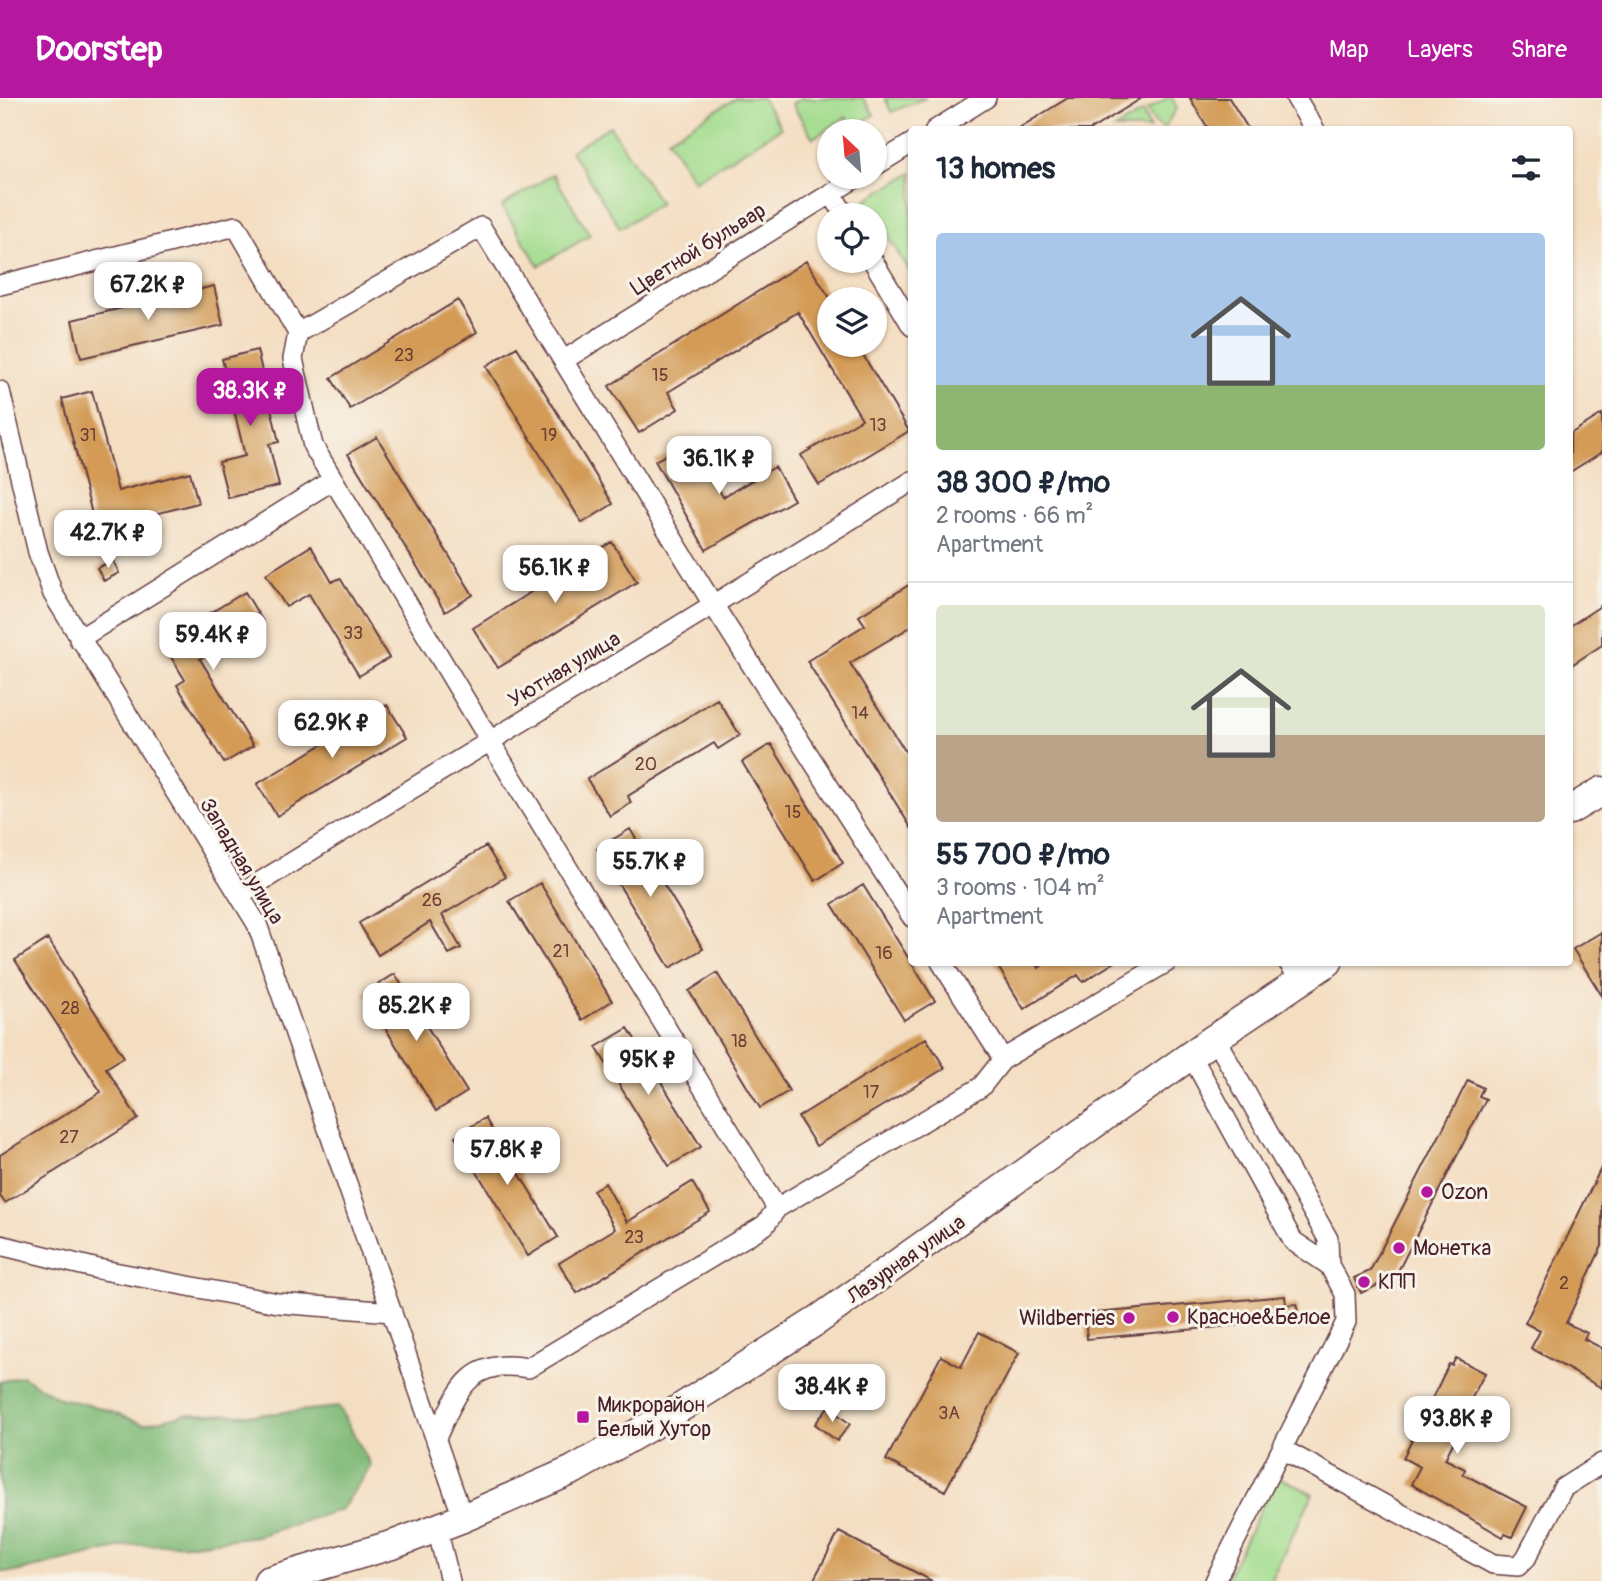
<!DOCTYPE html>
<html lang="en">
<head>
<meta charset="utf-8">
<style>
	:root { --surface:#fff; --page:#f2f2f3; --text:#1f2937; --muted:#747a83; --line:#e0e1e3; --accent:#b5179e }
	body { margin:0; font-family:Pangolin,sans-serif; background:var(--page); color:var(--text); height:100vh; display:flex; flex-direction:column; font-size:26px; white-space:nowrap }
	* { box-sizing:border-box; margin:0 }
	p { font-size:23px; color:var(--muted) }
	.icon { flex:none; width:38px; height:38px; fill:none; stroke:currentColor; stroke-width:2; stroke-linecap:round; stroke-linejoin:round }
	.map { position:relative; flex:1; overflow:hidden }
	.drawer { position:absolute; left:908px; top:28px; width:665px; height:840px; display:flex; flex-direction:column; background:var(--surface); border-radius:7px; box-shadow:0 2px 5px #0004 }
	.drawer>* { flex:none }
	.needle { width:46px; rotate:334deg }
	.tools { position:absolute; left:817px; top:21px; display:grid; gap:14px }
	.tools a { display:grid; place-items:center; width:70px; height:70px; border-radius:50%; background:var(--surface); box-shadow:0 2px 5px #0004; font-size:35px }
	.price { position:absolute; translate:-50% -60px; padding:0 16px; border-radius:14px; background:#fff; color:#222; font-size:23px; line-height:46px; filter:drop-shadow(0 2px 4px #0008) }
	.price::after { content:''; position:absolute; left:50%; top:42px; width:21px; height:16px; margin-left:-10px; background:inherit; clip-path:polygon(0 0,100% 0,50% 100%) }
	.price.active { background:var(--accent); color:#fff }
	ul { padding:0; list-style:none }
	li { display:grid; align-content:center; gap:14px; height:371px; padding:0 28px }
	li+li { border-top:2px solid var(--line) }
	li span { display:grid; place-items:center; height:217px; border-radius:7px; color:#555 }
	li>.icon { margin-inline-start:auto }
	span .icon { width:126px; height:126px; fill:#fffc; stroke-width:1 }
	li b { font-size:30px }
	h2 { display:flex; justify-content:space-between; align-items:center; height:84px; padding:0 28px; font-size:30px }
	header { display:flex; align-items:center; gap:42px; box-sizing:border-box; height:98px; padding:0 35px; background:var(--accent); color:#fff }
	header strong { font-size:33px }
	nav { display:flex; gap:38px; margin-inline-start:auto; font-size:24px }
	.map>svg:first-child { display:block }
</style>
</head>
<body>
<header>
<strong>Doorstep</strong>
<nav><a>Map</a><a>Layers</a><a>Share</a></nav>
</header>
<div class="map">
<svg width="1602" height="1483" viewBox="0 0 1602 1483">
	<rect width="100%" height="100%" fill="#f7f3e8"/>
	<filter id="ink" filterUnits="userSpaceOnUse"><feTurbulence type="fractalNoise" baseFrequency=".0143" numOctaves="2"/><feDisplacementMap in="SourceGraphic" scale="14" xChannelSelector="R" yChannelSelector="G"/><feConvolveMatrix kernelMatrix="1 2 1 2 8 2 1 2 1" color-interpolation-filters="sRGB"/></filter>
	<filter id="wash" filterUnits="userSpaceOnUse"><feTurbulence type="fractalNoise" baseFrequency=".00686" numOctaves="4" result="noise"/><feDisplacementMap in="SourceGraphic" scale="28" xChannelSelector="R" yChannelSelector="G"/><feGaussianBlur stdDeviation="1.57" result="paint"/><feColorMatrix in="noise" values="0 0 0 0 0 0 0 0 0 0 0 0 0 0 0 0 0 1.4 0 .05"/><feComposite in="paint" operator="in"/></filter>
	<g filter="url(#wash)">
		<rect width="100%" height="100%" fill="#f4dec2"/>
		<!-- green -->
		<path fill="#a4dd90" stroke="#777e5e" stroke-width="2" d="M736 0H762L781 30 694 83 668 41Z
			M801 0H863L874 17 853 29 846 19 813 40 792 6Z
			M885 0H926L891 14Z
			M1167 0H1172L1177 10 1164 30 1154 24 1147 12Z
			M1143 14 1150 31H1115Z
			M610 28 660 105 620 130 571 53Z
			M912 75V177L865 102Z
			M553 76 590 137 539 168 502 108Z
			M1277 1378 1313 1396 1270 1483H1225Z"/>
		<!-- forest -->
		<path fill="#83bc7a" stroke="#666e52" stroke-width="2" d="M22 1278 59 1300 101 1310 143 1326 187 1316 256 1317 339 1309 371 1368 342 1411 257 1438 192 1446 131 1447 15 1474H0V1284Z"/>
		<g id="blocks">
			<!-- building -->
			<path fill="#d39b56" d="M1068 0H1142L1090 32H1016Z
				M1190 0H1229L1249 32H1209Z
				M806 163 830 200V247H857L909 333 819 387 801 357 862 321 798 214 668 294 678 311 639 335 609 288Z
				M214 188 223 227 81 260 72 222Z
				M458 202 477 234 350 311 331 280Z
				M517 249 613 406 582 425 486 268Z
				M257 252 279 344 269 346 279 388 228 400 219 364 245 358 222 261Z
				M92 293 118 393 190 374 198 405 96 431 62 301Z
				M1602 316V354L1570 374V336Z
				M377 339 473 497 445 514 348 356Z
				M691 343 723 399 775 369 794 402 706 452 655 363Z
				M612 444 637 484 498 570 473 530Z
				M311 448 332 484 340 480 389 560 359 578 309 496 286 509 266 476Z
				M113 462 119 475 104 483 97 470Z
				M912 485V528L850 565 912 664V731L807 563 865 527 859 518Z
				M245 494 263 524 200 561 253 648 224 665 177 587 185 582 162 544Z
				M1602 507V547L1570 568V528Z
				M717 601 740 637 718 651 714 645 628 698 631 705 610 718 587 681Z
				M387 607 407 639 277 718 257 686Z
				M771 646 843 765 815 783 742 664Z
				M630 731 703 851 670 870 597 751Z
				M486 748 505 779 442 817 461 850 449 856 430 824 378 857 359 825Z
				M540 785 612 903 582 922 509 803Z
				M863 787 935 903 904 922 832 806Z
				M1602 834V898L1573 851Z
				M48 841 124 959 106 970 138 1021 5 1105 0 1098V1057L101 994 15 862Z
				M995 864H1036L1039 870 1047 864H1115L1083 884 1078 877 1024 911Z
				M717 875 789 993 760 1010 689 893Z
				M395 876 467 994 436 1013 364 895Z
				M628 930 701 1049 669 1068 596 949Z
				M926 940 945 970 816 1048 798 1019Z
				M1468 982 1483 990 1479 998 1486 1001 1395 1179 1361 1195 1354 1180 1370 1173Z
				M485 1020 558 1139 528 1158 455 1038Z
				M1602 1068V1148L1566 1225 1587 1235 1584 1241 1602 1250V1290L1531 1250 1540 1233 1525 1225Z
				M692 1084 710 1114 577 1195 559 1165 615 1131 593 1092 605 1085 627 1124Z
				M1285 1198 1286 1207 1297 1206 1298 1222 1087 1241 1085 1216Z
				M979 1234 1019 1255 945 1393 886 1362 941 1258 961 1269Z
				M1456 1260 1485 1275 1451 1339 1455 1341 1445 1361 1465 1371 1463 1376 1527 1409 1512 1439 1505 1436 1503 1439 1411 1386 1420 1369 1403 1360 1449 1266 1452 1267Z
				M828 1309 850 1326 837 1343 815 1326Z
				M839 1434 932 1483H813Z"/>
		</g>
	</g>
	<g filter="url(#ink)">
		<use href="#blocks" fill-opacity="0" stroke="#643c42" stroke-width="2"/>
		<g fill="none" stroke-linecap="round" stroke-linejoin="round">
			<!-- street casing -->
			<g stroke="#643c42" stroke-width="22">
				<path id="street" d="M1296 0 1315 32
					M935 32 986 0
					M875 68 912 45
					M831 95 845 117
					M873 163 912 228
					M0 187 236 128 298 235 293 261 313 348 508 673 777 1110
					M298 235 481 129 714 508 912 819
					M564 262 857 79
					M0 293 38 454 53 496 257 826 463 1420
					M79 541 333 382
					M239 797C463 658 689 524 912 383
					M941 864 1003 961
					M1288 864 1301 881
					M1191 957 1293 1143 1329 1167 1328 1141 1215 940
					M0 1147 98 1171 278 1205 392 1214
					M436 1340C458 1293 468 1259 528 1270L765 1127 777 1110 981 989 1003 961 1167 864
					M1282 1351 1493 1466 1518 1468 1526 1460 1563 1390 1602 1365
					M437 1430 450 1483
					M1215 1483 1346 1224 1345 1196 1329 1167"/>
			</g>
			<!-- secondary casing -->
			<g stroke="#643c42" stroke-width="31">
				<path id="secondary" d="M1570 712 1602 693
					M268 1483 395 1446 463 1420 573 1372 666 1319 815 1224 1215 940 1328 864"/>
			</g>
			<!-- street -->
			<use href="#street" stroke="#fff" stroke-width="19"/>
			<!-- secondary -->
			<use href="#secondary" stroke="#fff" stroke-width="28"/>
		</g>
	</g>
	<!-- markers -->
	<g fill="#b5179e" stroke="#f7f3e8" stroke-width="2.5">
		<circle cx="1427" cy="1094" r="7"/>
		<circle cx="1399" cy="1150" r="7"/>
		<circle cx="1364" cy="1184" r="7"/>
		<circle cx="1173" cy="1219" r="7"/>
		<circle cx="1129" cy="1220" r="7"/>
		<rect x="576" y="1312" width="14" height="14" rx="3.5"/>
	</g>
	<g text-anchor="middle" stroke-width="6" stroke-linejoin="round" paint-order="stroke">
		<!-- number labels -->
		<g font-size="18" fill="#6c3e36">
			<text x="404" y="263">23</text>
			<text x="660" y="283">15</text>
			<text x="878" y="333">13</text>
			<text x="88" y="343">31</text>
			<text x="549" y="343">19</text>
			<text x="353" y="541">33</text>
			<text x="860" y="621">14</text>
			<text x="646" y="672">20</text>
			<text x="793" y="720">15</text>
			<text x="432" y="808">26</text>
			<text x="561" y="859">21</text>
			<text x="884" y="861">16</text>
			<text x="70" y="916">28</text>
			<text x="739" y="949">18</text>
			<text x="871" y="1000">17</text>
			<text x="69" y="1045">27</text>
			<text x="634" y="1145">23</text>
			<text x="1564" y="1191">2</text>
			<text x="949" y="1321">3А</text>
		</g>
		<!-- street labels -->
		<g font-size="21" fill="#4a1f2b" stroke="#f7f3e8">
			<text transform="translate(698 151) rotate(-32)" y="7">Цветной бульвар</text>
			<text transform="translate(564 571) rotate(-31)" y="7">Уютная улица</text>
			<text transform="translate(242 763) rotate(59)" y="7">Западная улица</text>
			<text transform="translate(906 1161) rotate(-35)" y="7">Лазурная улица</text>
		</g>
		<!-- poi labels -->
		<g font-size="21" fill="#4a1f2b" stroke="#f7f3e8" text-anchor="start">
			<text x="1441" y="1101">Ozon</text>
			<text x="1413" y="1157">Монетка</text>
			<text x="1378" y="1191">КПП</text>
			<text x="1187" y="1226">Красное&amp;Белое</text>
			<text x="1115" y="1227" text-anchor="end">Wildberries</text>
			<text x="597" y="1314">Микрорайон<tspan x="597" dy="24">Белый Хутор</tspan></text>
		</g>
	</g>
</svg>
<div class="tools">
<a><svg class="needle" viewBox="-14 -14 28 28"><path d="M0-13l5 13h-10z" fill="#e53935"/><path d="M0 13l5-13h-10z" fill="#747a83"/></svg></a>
<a><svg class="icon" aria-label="locate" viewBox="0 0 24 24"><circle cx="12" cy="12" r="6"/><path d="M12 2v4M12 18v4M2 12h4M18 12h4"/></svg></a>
<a><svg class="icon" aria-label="layers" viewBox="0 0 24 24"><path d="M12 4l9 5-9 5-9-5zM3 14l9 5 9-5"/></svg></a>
</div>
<b class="price" style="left:148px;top:224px">67.2K ₽</b>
<b class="price active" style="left:250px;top:330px">38.3K ₽</b>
<b class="price" style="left:719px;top:398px">36.1K ₽</b>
<b class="price" style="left:108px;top:472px">42.7K ₽</b>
<b class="price" style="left:555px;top:507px">56.1K ₽</b>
<b class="price" style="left:213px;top:574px">59.4K ₽</b>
<b class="price" style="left:332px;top:662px">62.9K ₽</b>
<b class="price" style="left:650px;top:801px">55.7K ₽</b>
<b class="price" style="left:416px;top:945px">85.2K ₽</b>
<b class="price" style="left:648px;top:999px">95K ₽</b>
<b class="price" style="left:507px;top:1089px">57.8K ₽</b>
<b class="price" style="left:832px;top:1326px">38.4K ₽</b>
<b class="price" style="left:1457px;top:1358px">93.8K ₽</b>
<section class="drawer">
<h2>13 homes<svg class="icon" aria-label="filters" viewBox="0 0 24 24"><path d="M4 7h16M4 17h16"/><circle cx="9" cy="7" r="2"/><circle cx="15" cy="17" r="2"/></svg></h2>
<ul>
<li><span style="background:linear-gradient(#a9c7e8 70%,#8fb573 0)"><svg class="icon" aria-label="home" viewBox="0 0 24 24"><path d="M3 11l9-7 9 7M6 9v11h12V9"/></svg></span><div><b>38 300 ₽/mo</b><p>2 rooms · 66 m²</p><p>Apartment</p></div></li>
<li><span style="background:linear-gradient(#dfe7d0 60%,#b9a48a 0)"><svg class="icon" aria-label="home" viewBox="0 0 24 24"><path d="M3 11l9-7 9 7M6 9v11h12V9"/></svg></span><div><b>55 700 ₽/mo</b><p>3 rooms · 104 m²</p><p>Apartment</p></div></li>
</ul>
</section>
</div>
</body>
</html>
